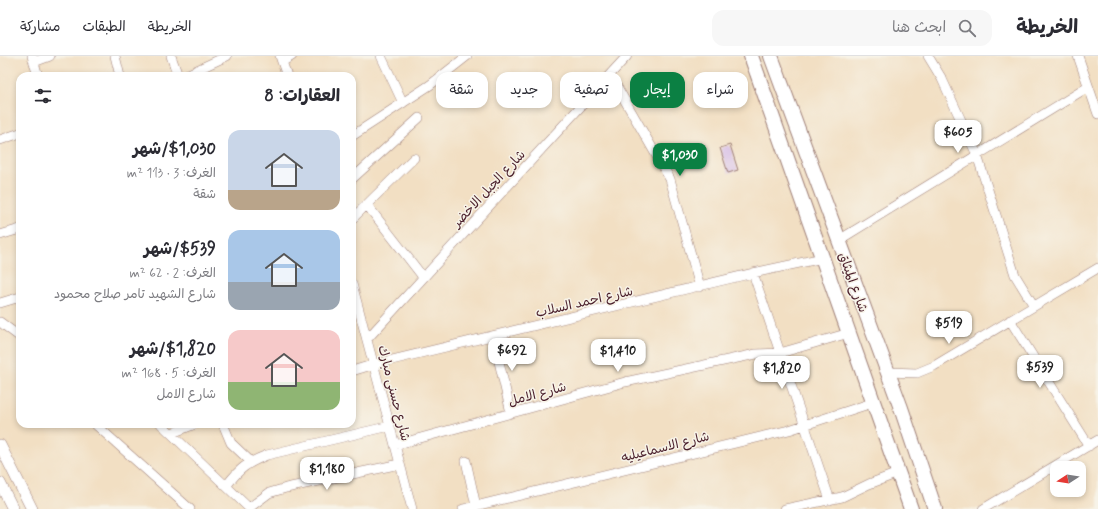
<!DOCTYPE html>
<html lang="ar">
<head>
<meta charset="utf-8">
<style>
	:root { --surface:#fff; --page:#f7f7f7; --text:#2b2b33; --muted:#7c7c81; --line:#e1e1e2; --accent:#0b8043 }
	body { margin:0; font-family:Mynerve,"Playpen Sans Arabic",sans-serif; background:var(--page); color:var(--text); direction:rtl; height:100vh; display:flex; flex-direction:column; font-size:15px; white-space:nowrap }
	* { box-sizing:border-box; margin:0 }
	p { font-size:13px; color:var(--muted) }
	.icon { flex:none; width:22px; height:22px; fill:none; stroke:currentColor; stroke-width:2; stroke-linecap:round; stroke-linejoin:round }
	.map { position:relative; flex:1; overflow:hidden; direction:ltr }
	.drawer { position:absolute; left:16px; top:16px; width:340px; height:356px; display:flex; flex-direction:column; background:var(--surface); border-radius:12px; box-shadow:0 2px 6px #0003; direction:rtl }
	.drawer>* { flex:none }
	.hud { position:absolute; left:368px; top:16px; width:380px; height:36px; direction:rtl; display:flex; gap:8px }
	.needle { width:26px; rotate:258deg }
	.tools { position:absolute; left:1050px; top:405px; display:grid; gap:8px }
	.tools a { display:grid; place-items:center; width:36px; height:36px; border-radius:8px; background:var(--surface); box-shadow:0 2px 6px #0003; font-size:20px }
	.price { position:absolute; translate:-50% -34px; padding:0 9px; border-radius:8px; background:#fff; color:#222; font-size:13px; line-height:26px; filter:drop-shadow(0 1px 2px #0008) }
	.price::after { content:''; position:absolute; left:50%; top:24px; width:12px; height:9px; margin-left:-6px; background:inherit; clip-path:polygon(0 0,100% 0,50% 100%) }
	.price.active { background:var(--accent); color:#fff }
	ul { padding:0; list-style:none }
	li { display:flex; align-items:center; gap:12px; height:100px; padding:0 16px }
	li span { display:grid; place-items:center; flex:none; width:112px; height:80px; border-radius:12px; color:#555 }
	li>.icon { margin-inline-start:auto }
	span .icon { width:48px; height:48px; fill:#fffc; stroke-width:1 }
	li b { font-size:17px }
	h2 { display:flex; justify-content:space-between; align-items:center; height:48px; padding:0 16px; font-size:17px }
	.tag { padding:0 14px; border-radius:12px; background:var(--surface); box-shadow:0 2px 6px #0003; font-size:14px; line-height:36px }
	.tag.active { background:var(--accent); color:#fff }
	header { display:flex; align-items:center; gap:24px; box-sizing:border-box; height:56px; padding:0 20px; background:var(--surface); border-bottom:1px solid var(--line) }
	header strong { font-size:19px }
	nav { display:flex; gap:22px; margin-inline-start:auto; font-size:14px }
	.search { width:280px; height:36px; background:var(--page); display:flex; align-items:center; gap:10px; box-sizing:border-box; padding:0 14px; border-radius:12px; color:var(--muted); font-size:15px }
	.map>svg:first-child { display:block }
</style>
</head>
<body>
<header>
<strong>الخريطة</strong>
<div class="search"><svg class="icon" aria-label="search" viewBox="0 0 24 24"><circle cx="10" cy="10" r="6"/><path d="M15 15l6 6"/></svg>ابحث هنا</div>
<nav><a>الخريطة</a><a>الطبقات</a><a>مشاركة</a></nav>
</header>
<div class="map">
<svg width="1098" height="453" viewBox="0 0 1098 453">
	<rect width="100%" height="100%" fill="#f7f3e8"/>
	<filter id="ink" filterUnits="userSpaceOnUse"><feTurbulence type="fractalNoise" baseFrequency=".025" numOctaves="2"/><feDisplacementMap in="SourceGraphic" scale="8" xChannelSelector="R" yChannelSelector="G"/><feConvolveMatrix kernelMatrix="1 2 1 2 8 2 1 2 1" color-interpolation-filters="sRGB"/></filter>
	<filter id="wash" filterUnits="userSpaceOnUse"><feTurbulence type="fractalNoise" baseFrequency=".012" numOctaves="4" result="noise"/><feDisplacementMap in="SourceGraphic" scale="16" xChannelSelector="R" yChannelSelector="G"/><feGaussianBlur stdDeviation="0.9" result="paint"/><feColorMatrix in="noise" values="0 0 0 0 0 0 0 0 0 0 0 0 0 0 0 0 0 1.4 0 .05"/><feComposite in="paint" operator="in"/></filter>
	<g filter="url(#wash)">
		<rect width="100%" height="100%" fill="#f2dfc3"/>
		<g id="blocks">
			<!-- building -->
			<path fill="#d0b2e6" d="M730 89 738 114 728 117 720 92Z"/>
		</g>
	</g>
	<g filter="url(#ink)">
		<use href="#blocks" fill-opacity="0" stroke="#9e7f77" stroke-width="1"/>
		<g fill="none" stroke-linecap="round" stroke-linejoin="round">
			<!-- minor casing -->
			<g stroke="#9e7f77" stroke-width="10">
				<path id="minor" d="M32 0 38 20
					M115 0 120 20
					M171 0 178 20
					M280 0 287 20
					M381 0 403 47
					M928 0 942 23 977 99 1015 219 1034 250
					M1078 0 1098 58
					M34 6 50 0
					M282 6 292 0
					M184 20 227 0
					M616 29 670 123 700 231
					M352 80 430 29 467 0
					M0 84 20 77
					M352 123 419 62
					M367 149 423 221
					M352 163 414 102
					M0 179 20 173
					M839 184 1088 31
					M753 217 830 444
					M352 228 412 453
					M0 247 20 241
					M1010 264 1089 390
					M0 266 20 281
					M493 280 511 357
					M368 282 627 0
					M352 315 375 308 753 217 823 202
					M887 316 917 317 934 310 1098 212
					M95 368 190 453
					M161 368 250 453
					M223 368 231 387 250 405
					M172 377 195 368
					M395 389 625 326 756 298 780 297 849 277
					M466 405 476 450
					M227 429C240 412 247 407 267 399L390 370
					M249 452 269 437 286 432 400 408
					M463 453 789 374 872 347
					M785 453 842 441 869 428 898 417
					M983 453 1098 384"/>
			</g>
			<!-- tertiary casing -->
			<g stroke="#9e7f77" stroke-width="12">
				<path id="tertiary" d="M0 389 32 453
					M0 427 13 453"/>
			</g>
			<!-- primary casing -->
			<g stroke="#9e7f77" stroke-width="16">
				<path id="primary" d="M751 0 911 453
					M771 0 901 352 935 453"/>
			</g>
			<!-- minor -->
			<use href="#minor" stroke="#fff" stroke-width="9"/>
			<!-- tertiary -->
			<use href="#tertiary" stroke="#fff" stroke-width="11"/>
			<!-- primary -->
			<use href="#primary" stroke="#fff" stroke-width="14"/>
		</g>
	</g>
	<g text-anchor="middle" stroke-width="3" stroke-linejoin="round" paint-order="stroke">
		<!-- street labels -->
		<g font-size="13" fill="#4a1f2b" stroke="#f7f3e8">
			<text transform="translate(488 132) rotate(-47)" y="5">شارع الجبل الاخضر</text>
			<text transform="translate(854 226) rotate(70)" y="5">شارع الميثاق</text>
			<text transform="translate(584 245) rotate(-13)" y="5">شارع احمد السلاب</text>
			<text transform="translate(395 337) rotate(76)" y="5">شارع حسنى مبارك</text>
			<text transform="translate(537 337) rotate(-15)" y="5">شارع الامل</text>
			<text transform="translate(665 390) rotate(-14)" y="5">شارع الاسماعيليه</text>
		</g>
	</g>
</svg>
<div class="tools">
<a><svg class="needle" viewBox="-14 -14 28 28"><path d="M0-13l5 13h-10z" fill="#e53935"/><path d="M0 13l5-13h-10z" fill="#7c7c81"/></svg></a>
</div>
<b class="price" style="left:958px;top:98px">$605</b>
<b class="price active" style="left:680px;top:121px">$1,030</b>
<b class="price" style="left:949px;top:289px">$519</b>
<b class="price" style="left:512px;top:316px">$692</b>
<b class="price" style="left:618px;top:317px">$1,410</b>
<b class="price" style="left:1040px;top:333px">$539</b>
<b class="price" style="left:782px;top:334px">$1,820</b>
<b class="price" style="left:327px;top:435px">$1,180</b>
<div class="hud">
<a class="tag">شراء</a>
<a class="tag active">إيجار</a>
<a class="tag">تصفية</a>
<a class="tag">جديد</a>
<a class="tag">شقة</a>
</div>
<section class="drawer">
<h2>العقارات: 8<svg class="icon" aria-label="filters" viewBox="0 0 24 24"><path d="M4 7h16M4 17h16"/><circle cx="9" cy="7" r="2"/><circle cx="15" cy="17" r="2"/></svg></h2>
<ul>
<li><span style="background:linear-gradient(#c9d6e8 75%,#b9a48a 0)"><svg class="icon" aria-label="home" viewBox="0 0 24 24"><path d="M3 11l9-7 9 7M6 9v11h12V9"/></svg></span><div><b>$1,030/شهر</b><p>الغرف: 3 · 113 m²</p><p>شقة</p></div></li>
<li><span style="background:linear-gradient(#a9c7e8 65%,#9aa5b1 0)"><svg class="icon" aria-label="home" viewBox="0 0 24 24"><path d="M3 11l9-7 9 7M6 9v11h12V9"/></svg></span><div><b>$539/شهر</b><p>الغرف: 2 · 62 m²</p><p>شارع الشهيد تامر صلاح محمود</p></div></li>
<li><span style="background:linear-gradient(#f6c9c9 65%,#8fb573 0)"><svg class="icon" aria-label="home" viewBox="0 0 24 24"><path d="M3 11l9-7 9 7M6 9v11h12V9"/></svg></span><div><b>$1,820/شهر</b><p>الغرف: 5 · 168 m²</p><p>شارع الامل</p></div></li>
</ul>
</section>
</div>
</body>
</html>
